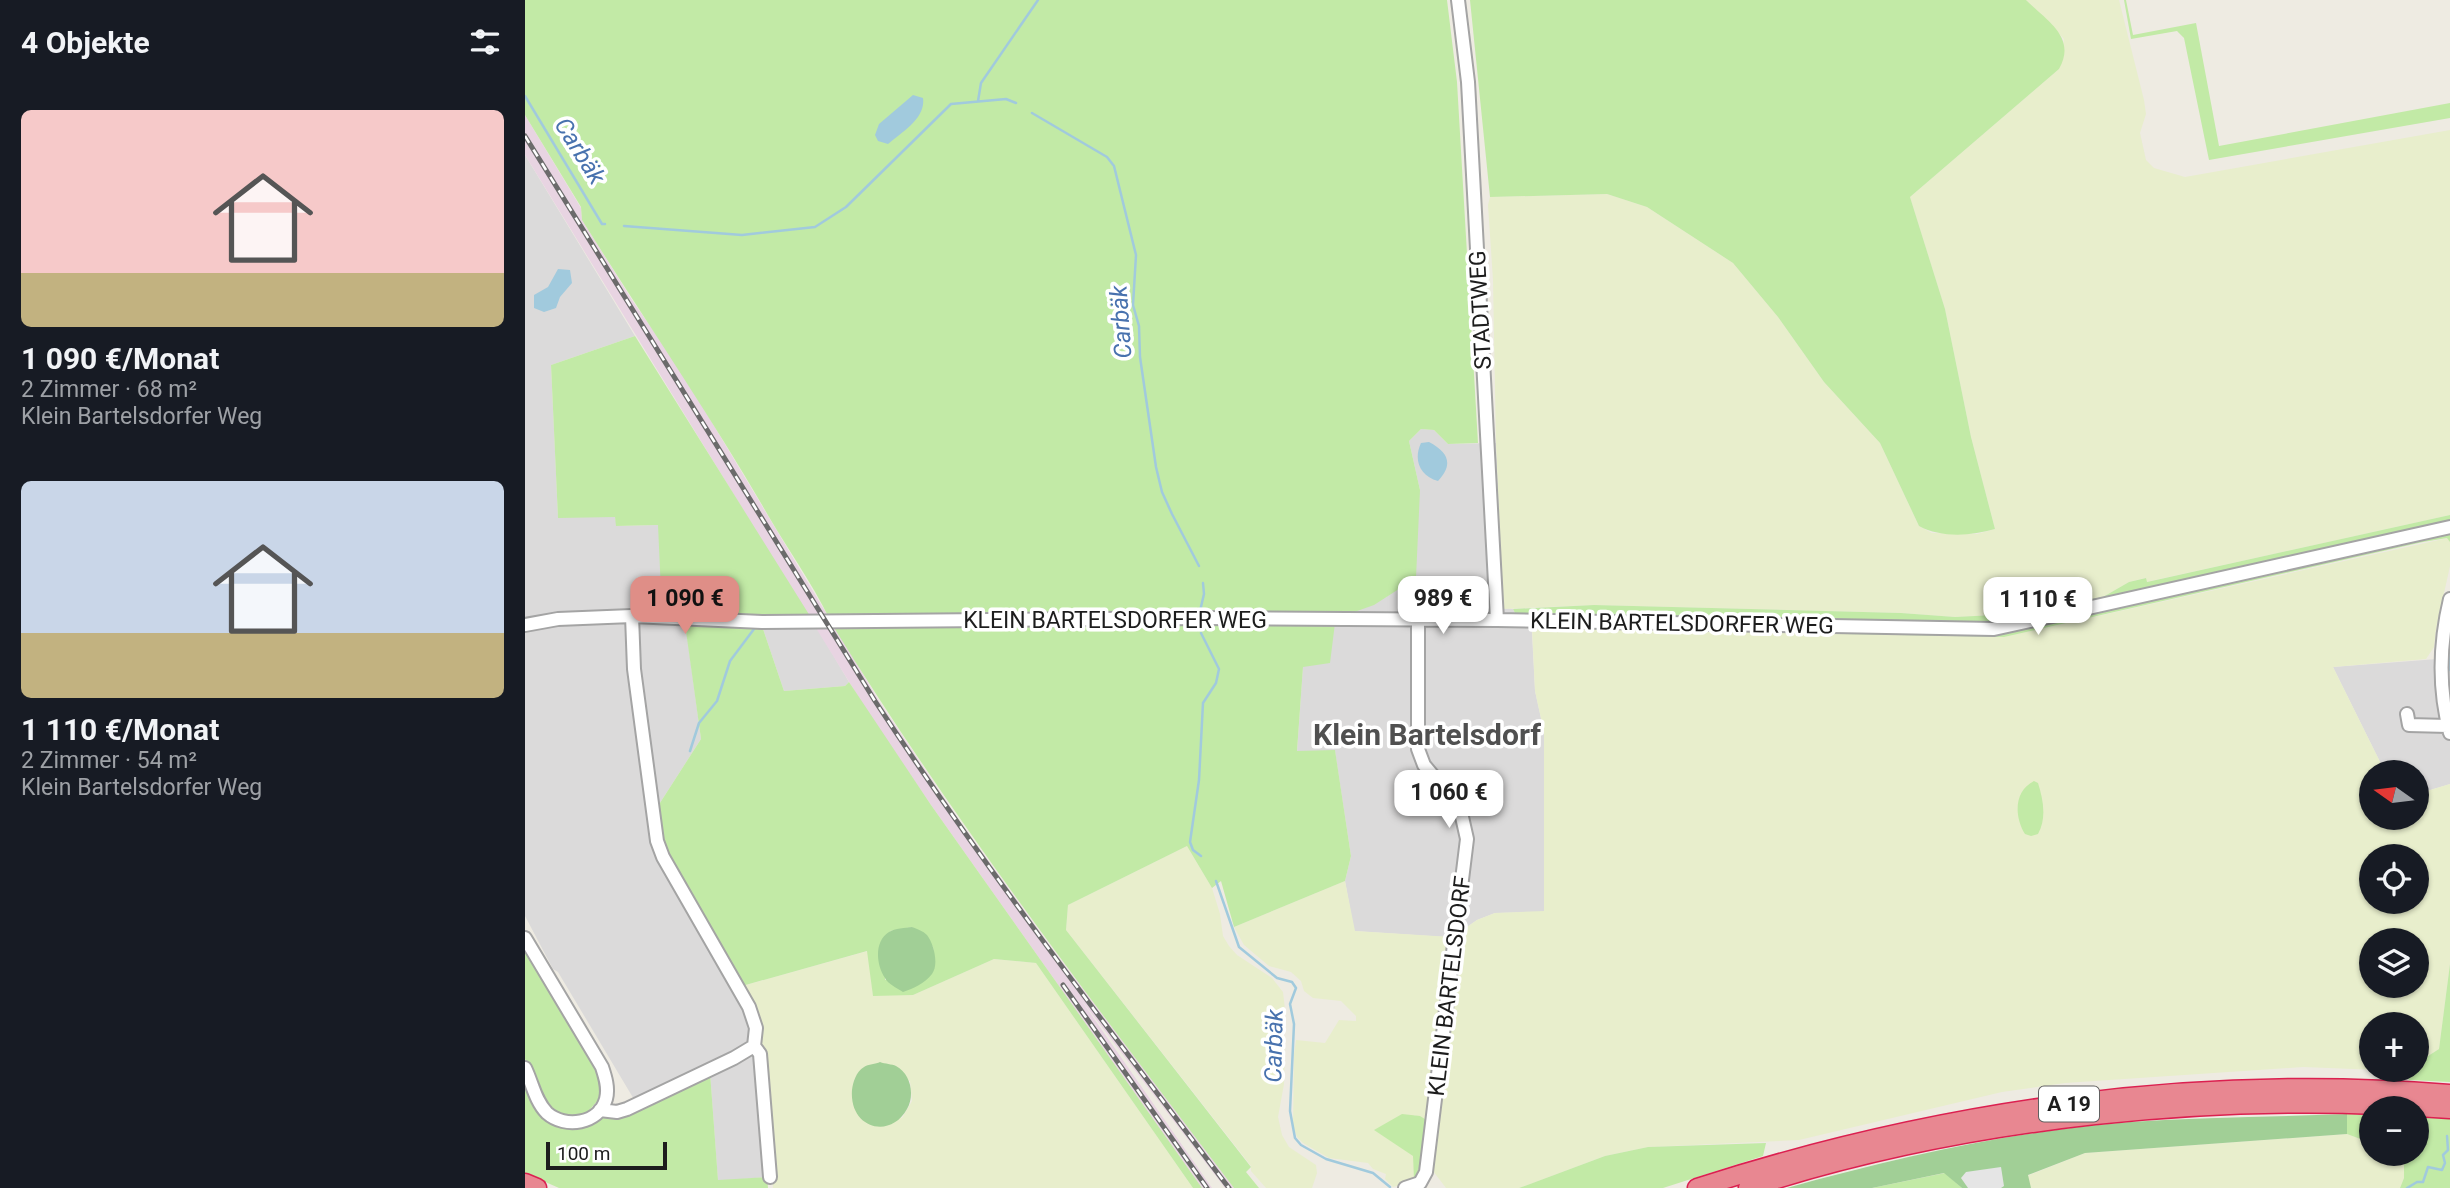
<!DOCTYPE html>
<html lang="de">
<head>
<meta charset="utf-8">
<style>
	:root { --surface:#171b24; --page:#242831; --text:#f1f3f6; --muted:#9ea1a6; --accent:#df8e87 }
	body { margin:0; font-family:Roboto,sans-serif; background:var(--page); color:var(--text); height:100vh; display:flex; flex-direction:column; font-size:26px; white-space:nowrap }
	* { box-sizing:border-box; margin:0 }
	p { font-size:23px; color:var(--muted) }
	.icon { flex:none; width:38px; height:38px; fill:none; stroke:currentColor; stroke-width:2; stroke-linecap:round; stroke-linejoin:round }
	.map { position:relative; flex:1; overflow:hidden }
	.details { display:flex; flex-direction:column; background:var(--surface); width:525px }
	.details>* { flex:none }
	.needle { width:46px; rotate:284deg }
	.controls { position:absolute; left:1834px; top:760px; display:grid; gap:14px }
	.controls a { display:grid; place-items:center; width:70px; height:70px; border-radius:50%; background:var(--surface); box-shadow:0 2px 5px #0004; font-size:35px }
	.scale { position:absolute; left:21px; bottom:18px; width:121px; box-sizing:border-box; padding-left:7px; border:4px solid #1d1d1d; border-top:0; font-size:19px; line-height:24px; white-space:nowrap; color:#1d1d1d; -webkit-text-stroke:5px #fff; paint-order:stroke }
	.price { position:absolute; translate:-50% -60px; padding:0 16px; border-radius:14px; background:#fff; color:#222; font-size:23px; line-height:46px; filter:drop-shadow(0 2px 4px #0008) }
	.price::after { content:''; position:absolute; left:50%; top:42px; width:21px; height:16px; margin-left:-10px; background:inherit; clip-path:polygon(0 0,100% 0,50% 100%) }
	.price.selected { background:var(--accent); color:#111 }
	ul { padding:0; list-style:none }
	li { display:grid; align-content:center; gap:14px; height:371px; padding:0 21px }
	li span { display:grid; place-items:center; height:217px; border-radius:10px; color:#555 }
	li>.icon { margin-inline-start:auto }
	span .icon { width:126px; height:126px; fill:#fffc; stroke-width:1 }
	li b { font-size:30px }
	h2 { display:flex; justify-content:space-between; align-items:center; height:84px; padding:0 21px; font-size:30px }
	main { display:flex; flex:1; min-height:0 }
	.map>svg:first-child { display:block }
</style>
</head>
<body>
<main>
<section class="details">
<h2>4 Objekte<svg class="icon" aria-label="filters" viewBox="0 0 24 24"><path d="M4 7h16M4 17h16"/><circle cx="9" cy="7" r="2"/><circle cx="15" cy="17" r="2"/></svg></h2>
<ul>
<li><span style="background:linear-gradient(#f6c9c9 75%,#c2b280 0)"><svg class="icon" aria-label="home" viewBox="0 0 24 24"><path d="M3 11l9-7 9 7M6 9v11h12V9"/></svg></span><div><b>1 090 €/Monat</b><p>2 Zimmer · 68 m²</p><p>Klein Bartelsdorfer Weg</p></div></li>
<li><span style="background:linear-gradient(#c9d6e8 70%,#c2b280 0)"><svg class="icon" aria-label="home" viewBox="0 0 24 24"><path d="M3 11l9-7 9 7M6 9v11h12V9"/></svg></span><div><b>1 110 €/Monat</b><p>2 Zimmer · 54 m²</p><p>Klein Bartelsdorfer Weg</p></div></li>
</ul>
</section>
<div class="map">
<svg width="1925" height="1188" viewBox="0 0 1925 1188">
	<rect width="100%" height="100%" fill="#eeebe2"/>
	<!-- residential -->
	<path fill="#dbdada" d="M0 155 110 336 26 365 33 517H90L92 526 133 525 285 616 324 682 320 686 259 691 237 626 160 620 176 739 133 806 215 995 227 1028 242 1177 193 1181 185 1072 110 1101 33 972 28 969 0 916Z
		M896 429 909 430 923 444 971 443 978 608 988 609 991 615H1006L1010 691 1019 732V912L970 913 952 920 942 927 937 938 829 931 820 881 826 856 810 751 772 752 778 666 895 490 884 441Z
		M1925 658V784L1892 794V772H1860L1808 667Z"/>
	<!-- industrial -->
	<path fill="#e8d4e2" d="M0 115 56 208 57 220 107 300 153 366 354 701 436 823 526 947 709 1188H700L554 997 687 1188H677L406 805 342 711 0 155Z"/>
	<!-- farmland -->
	<path fill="#e8eecc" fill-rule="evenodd" d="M1501 0H1594L1619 100 1621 114 1615 133 1621 160 1629 168 1660 177 1925 130V515L1621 582 1620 578 1604 582 1578 597 1469 615 1430 617 1376 613 1069 605 978 609 971 443 968 280 963 205 965 197 1082 194 1122 207 1208 263 1253 317 1299 382 1355 443 1394 526 1407 533 1452 534 1470 529 1446 437 1420 309 1385 197 1534 69 1539 39Z
		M1923 538 1925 542V566L1911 629 1909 647 1901 659 1808 667 1860 772H1846V817H1892V794L1925 784V964L1914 1049 1892 1063V1024H1846V1069H1881L1879 1071 1778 1067 1540 1083 1477 1092 1274 1140 1123 1147 1080 1156 994 1188H921L908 1171V1150L930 972 937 938 942 927 952 920 970 913 1019 911V732L1010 691 1007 628 1479 637ZM1846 856H1892V901H1846ZM1846 940H1892V985H1846Z
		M662 846 687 888 695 914 698 936 704 946 712 955 747 978 758 992 760 1009 757 1026 760 1040 759 1084 753 1117 757 1135 764 1147 791 1165 792 1173 787 1188H741L726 1171V1166L541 930 543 905Z
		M820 881 830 931 926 937 903 1121 889 1115V1179L885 1182 868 1187 860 1179 861 1174 848 1169 843 1163 804 1158 778 1143 772 1137 768 1126 769 1054 771 1040 800 1043 814 1020 831 1021V1016L816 1001 788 998 779 991 776 981 766 972 744 966 719 945 709 927Z
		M343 951 348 995H388L469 959 511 963 668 1188H248L235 1025 217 986ZM339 1067 385 1081 387 1101 377 1118 327 1100 329 1080Z
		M1822 1134 1846 1143V1153H1872L1879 1161V1178L1875 1188H1506L1502 1176 1560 1153Z"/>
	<!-- grass -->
	<path fill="#c2eaa6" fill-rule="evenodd" d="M0 0H922L932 82 953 443 923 444 909 430 896 429 884 441 895 490 891 578 849 605 818 616 304 618C287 583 264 551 244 517 186 416 119 319 57 220L56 207 0 115Z
		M945 0H1501C1522 21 1552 37 1534 69L1385 197 1420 309 1446 437 1470 529C1446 536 1416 538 1394 526L1355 443 1299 382 1253 317 1208 263 1122 207 1082 194 965 197Z
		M1599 0H1601L1608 35 1671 23 1694 146 1925 103V118L1684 160 1659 38 1652 31 1606 39Z
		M110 336 285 616 137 614 133 525 91 526 90 517 33 518 26 365Z
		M1925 515V542L1922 538 1898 542 1479 637 1007 628 1006 615H991L988 609 1069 605 1376 613 1430 617 1469 615 1578 597 1604 582 1621 578 1622 582Z
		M810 623 805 663 778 667 772 751 810 750 826 856 820 881 709 927 696 881 687 888 662 846 543 905 541 930 726 1167 721 1172 734 1188H709C569 1004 429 822 308 626Z
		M160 624 237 626 259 691 320 686 324 682 406 805 677 1188H668L511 963 469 959 388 995 348 996 342 951 217 986 140 857 133 806 176 739ZM387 927 408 947 410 965 360 980 365 931Z
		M1509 781 1513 783C1518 799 1522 818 1513 834L1506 836 1500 834C1489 816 1489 791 1509 781Z
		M0 943 76 1074 74 1099 61 1114 52 1116 38 1115 25 1107 19 1099 0 1059Z
		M1925 964V1082L1884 1080 1879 1071 1892 1069V1063L1914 1049Z
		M185 1072 193 1180 242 1177 243 1188H34L0 1173V1075L25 1120 77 1116Z
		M877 1114 895 1116 903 1121 897 1162 889 1179 888 1156 849 1130Z
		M1822 1114 1846 1115V1143L1822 1134Z
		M1892 1117 1925 1119V1188H1875L1879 1178V1161L1872 1153H1892Z
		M1241 1143 1238 1156 1138 1188H994L1080 1156 1123 1147Z
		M1420 1173 1437 1188H1347Z"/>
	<!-- forest -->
	<path fill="#a1cf96" d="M387 927C392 929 398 931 402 935 409 944 414 965 407 974 399 984 389 988 378 992 372 988 363 984 360 978 351 965 349 941 364 932 370 928 380 928 387 927Z
		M355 1062C360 1064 367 1064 371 1066 386 1074 390 1095 382 1109 365 1140 324 1128 327 1090 328 1082 331 1072 339 1067 343 1064 351 1064 355 1062Z
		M1822 1114V1134L1560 1153 1503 1175 1506 1188H1437L1419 1173 1347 1188H1262C1374 1157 1489 1131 1605 1122 1677 1117 1750 1117 1822 1114Z"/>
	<!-- parking -->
	<path fill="#e5e5e5" d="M1476 1167 1479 1186 1476 1188H1443L1436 1178 1441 1172Z"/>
	<!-- water -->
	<path fill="#a1cadd" d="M388 95 398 98C401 118 377 132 363 144L353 141 350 135 354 124Z
		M33 269 45 270 47 283 35 297 31 308 19 312 9 308V295L23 287Z
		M904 442C923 452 929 464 913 481 895 476 888 460 896 443Z"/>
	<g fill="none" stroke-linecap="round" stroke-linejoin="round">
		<!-- stream -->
		<path stroke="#a1cadd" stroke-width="2.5" d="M0 96 77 224H80
			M453 101 456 83 513 0
			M507 113 582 157 589 166 611 255 608 305 614 326 615 357 631 467 637 492 647 514 674 566
			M99 226 217 235 290 227 321 207 426 104 481 99 491 103
			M675 611 679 594 678 583
			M1925 642 1923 652 1925 670
			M165 751 174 723 192 701 205 661 229 629
			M676 856 668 850 665 842 674 780 678 703 691 683 694 669 676 633
			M691 881 714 947 752 978 767 982 771 988 765 1004 769 1024 765 1111 770 1138 776 1145 801 1159 848 1173 865 1187
			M1882 1188 1892 1182H1898L1903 1167 1917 1170 1920 1163 1918 1155 1923 1150 1922 1136"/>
		<!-- minor casing -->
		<g stroke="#a4a4a4" stroke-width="16">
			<path id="minor" d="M933 0 943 82 972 620
				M1925 599C1914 645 1913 688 1925 733
				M107 616 109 669 132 841 138 857 224 1007 231 1028 229 1046 235 1054 245 1177
				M0 625 33 619 107 616 237 622 677 618 972 620 1469 629 1925 527
				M1882 714 1884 725 1923 726
				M0 938 77 1067C80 1076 84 1088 81 1099 74 1124 40 1129 22 1113 10 1101 7 1082 0 1068
				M75 1110 92 1112 102 1109 209 1058 229 1046
				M880 1188 895 1183 901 1172 942 839 935 808 899 765 893 749V619"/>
		</g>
		<!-- highway casing -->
		<g stroke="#db2050" stroke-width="21">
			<path id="highway" d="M0 1183 12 1188
				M1172 1188C1414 1110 1670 1073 1925 1094
				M1223 1188C1441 1117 1696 1091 1925 1109"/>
		</g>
		<!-- minor -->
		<use href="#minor" stroke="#fff" stroke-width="12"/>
		<!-- highway -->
		<use href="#highway" stroke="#e88791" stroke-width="18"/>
		<!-- rail casing -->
		<g stroke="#6b6b6b" stroke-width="5">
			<path id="rail" d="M0 136 350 701C460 869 583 1028 704 1188
				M538 985 682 1188"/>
		</g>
		<!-- rail -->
		<use href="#rail" stroke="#fff" stroke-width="2.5" stroke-dasharray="8" stroke-linecap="butt"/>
	</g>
	<g text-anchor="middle" stroke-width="7" stroke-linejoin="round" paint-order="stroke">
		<!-- shield labels -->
		<rect fill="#fff" stroke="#616161" stroke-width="2" x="1514" y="1086.5" width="60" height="35" rx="5"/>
		<g font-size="21" font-weight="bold" fill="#1d1d1d">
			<text x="1544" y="1111">A 19</text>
		</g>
		<!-- street labels -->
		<g font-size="23" fill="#1d1d1d" stroke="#fff">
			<text transform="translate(955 310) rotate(-93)" y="8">STADTWEG</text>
			<text x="590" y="628">KLEIN BARTELSDORFER WEG</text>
			<text transform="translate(1157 623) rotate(1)" y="8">KLEIN BARTELSDORFER WEG</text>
			<text transform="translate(924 986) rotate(-83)" y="8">KLEIN BARTELSDORF</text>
		</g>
		<!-- water labels -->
		<g font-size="24" font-style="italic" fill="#4872ae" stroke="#fff">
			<text transform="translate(55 151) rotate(58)" y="8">Carbäk</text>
			<text transform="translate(596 322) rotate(-94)" y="8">Carbäk</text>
			<text transform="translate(749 1046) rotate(-89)" y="8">Carbäk</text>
		</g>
		<!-- district labels -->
		<g font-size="30" font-weight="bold" fill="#505050" stroke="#fff">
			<text x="902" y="745">Klein Bartelsdorf</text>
		</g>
	</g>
</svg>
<div class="controls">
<a><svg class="needle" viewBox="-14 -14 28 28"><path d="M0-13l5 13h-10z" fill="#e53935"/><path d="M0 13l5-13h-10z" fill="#9ea1a6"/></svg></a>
<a><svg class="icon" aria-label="locate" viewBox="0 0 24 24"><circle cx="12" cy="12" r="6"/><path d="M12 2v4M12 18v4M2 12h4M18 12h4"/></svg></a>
<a><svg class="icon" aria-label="layers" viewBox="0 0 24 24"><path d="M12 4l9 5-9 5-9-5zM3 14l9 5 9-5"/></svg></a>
<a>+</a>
<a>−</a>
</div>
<div class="scale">100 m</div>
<b class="price selected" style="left:160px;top:636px">1 090 €</b>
<b class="price" style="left:918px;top:636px">989 €</b>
<b class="price" style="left:1513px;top:637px">1 110 €</b>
<b class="price" style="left:924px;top:830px">1 060 €</b>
</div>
</main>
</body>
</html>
